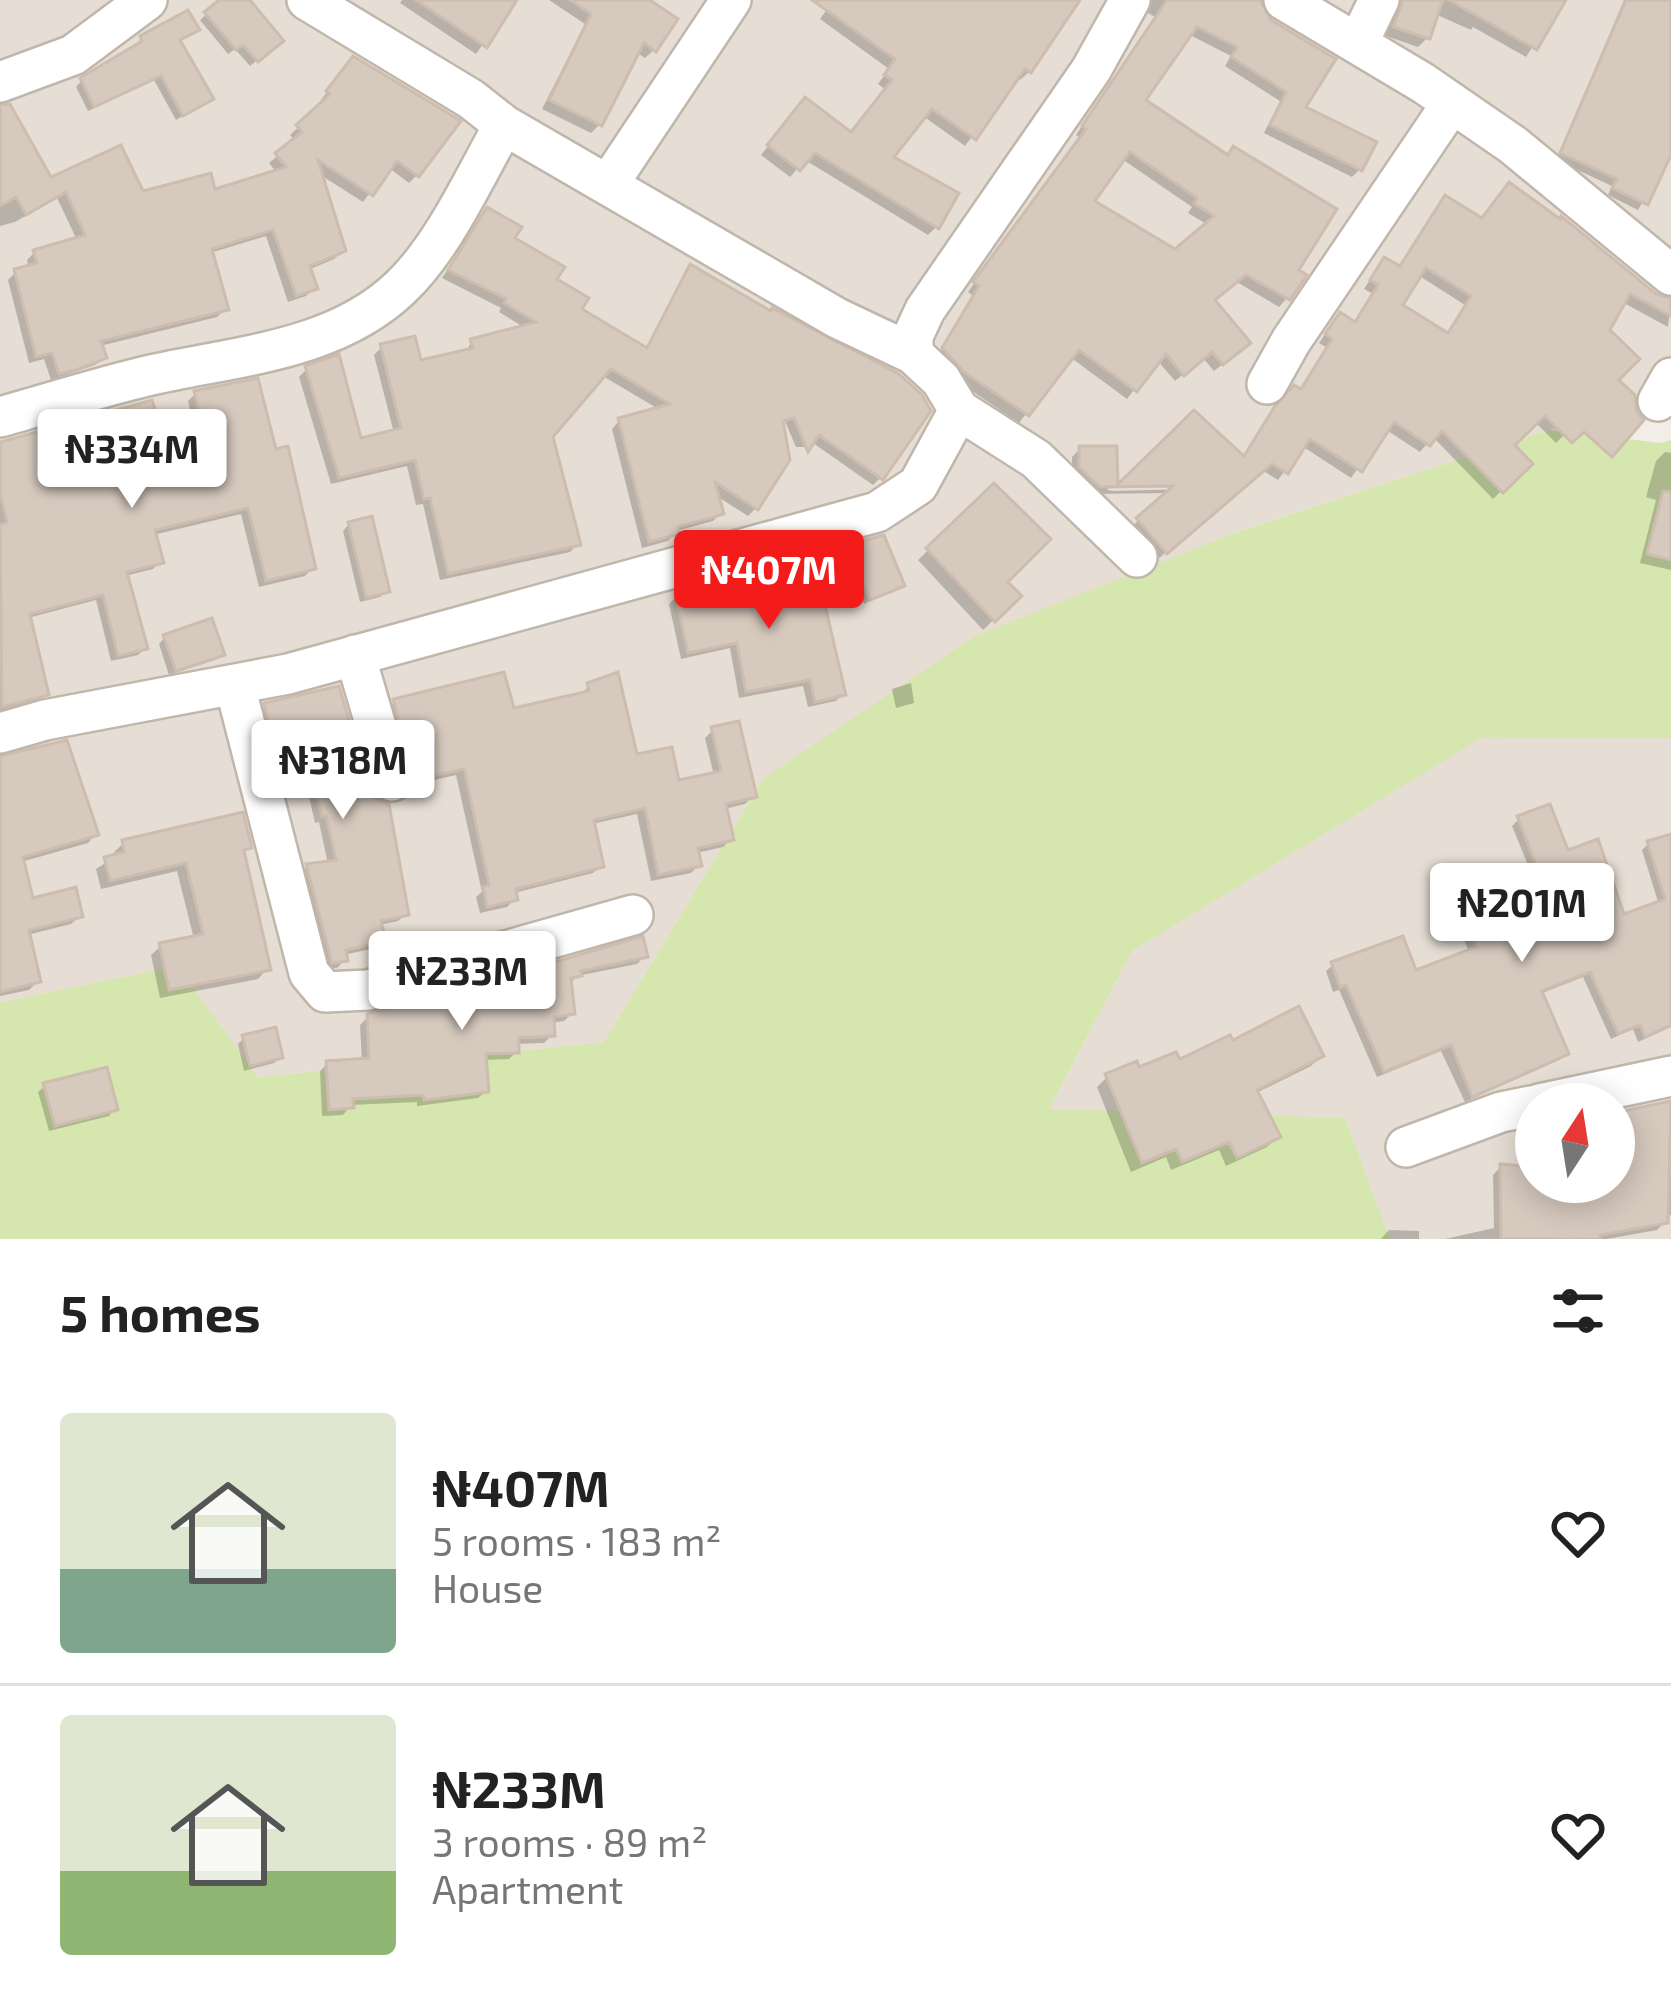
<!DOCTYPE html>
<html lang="en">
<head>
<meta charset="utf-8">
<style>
	:root { --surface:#fff; --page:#f6f6f6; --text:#222; --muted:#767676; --line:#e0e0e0; --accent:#f31c1b }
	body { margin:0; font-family:"Exo 2",sans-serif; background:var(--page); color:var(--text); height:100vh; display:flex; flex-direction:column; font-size:45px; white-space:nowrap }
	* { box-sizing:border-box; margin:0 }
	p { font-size:39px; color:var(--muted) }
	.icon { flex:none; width:66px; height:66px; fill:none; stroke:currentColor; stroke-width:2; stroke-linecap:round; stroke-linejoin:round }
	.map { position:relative; height:1239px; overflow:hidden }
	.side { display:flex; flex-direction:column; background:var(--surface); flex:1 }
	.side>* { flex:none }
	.needle { width:78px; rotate:12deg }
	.buttons { position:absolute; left:1515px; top:1083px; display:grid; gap:24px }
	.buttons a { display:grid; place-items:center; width:120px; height:120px; border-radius:50%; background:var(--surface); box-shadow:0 6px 30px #0003; font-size:60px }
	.price { position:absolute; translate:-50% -102px; padding:0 27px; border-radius:12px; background:#fff; color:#222; font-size:39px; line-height:78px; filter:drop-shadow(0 3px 6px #0008) }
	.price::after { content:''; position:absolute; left:50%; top:72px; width:36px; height:27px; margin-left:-18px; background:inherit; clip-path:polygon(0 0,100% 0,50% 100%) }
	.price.active { background:var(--accent); color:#fff }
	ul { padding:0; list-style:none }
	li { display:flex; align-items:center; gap:36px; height:300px; padding:0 60px }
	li+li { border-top:3px solid var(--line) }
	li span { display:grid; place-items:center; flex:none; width:336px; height:240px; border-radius:12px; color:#555 }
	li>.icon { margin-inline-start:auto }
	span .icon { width:144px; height:144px; fill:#fffc; stroke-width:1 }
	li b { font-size:51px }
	h2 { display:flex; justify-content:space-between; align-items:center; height:144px; padding:0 60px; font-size:51px }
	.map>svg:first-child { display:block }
</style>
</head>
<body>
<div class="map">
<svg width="1671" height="1239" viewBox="0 0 1671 1239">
	<rect width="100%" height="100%" fill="#f2ede6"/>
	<!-- residential -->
	<path fill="#e6ded4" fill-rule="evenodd" d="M0 0H1671V380L1549 430 1236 532 763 779 604 1042 257 1077 177 966 0 1002Z
		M1483 736 1671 738V1239H1390L1345 1118 1048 1111 1132 951ZM1536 1104H1614V1182H1536Z"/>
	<!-- green -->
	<path fill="#d5e6af" d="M1549 430 1661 443 1671 440V738L1483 737 1132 951 1049 1109 1345 1118 1390 1239H0V1002L177 966 258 1077 604 1042 763 779 975 636 1237 532Z"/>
	<!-- shadow -->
	<path fill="#0003" fill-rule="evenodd" d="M223 0H246L274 47 250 66 235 49 228 54 200 20Z
		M402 0H514L476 54 400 3Z
		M549 0H645L654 50 645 58 636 52 600 124 591 133 542 109 585 24Z
		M834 0H1076L1029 72 1020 80 1016 77 965 146 923 116 890 158 936 227 928 235 805 160 790 177 761 155 798 109 850 135 886 90 878 84 889 69 820 19Z
		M1146 0H1258L1302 108 1360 169 1352 177 1264 133 1280 101 1225 66 1231 56 1188 34 1142 100 1294 271 1287 298 1279 307 1235 281 1212 300 1239 351 1214 371 1203 358 1175 381 1157 360 1127 399 1070 357 1019 423 956 380 936 358 973 296 968 292 1080 138 1076 135 1155 17 1146 12ZM1122 159 1192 207 1188 213 1208 225 1175 252 1091 202Z
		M1392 0H1562L1526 57 1473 27 1471 30 1435 14 1427 38 1418 47 1386 36 1395 10Z
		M1624 0H1663L1671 39V148L1638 210 1608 195 1612 186 1556 160Z
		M196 29 178 42 204 104 176 120 154 80 88 111 76 87 82 80 137 47 141 38Z
		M345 68 417 175 409 183 389 168 363 202 319 174 343 250 334 259 308 270 314 288 306 296 288 302 266 236 210 253 225 309 217 317 100 346 103 357 95 365 51 380 44 359 29 363 8 280 16 272 29 269 27 260 35 252 77 240 57 198 15 222 0 226V114L50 180 142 195 213 192 277 173 269 163 295 141 290 135 324 103 321 100Z
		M1445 199 1481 221 1655 297 1671 300 1668 327 1622 302 1572 401 1563 436 1556 443 1535 422 1511 445 1529 464 1493 499 1433 437 1420 452 1385 429 1351 478 1302 446 1278 480 1262 470 1157 560 1130 528 1170 493 1091 494 1072 476V457L1080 449 1113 484 1107 490 1115 491 1188 489 1242 459 1268 418 1294 389 1299 391 1326 347 1319 343 1332 324H1353L1373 294 1364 289 1377 269H1398ZM1418 275 1465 305 1446 335 1399 306Z
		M487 211 578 310 645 350 691 268 880 478 873 485 810 441 805 447H796L782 414 756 508 748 516 715 495 720 514 713 521 676 531 668 541 642 548 612 429 619 421 660 410 601 375 550 436 578 544 570 552 440 580 423 504 416 505 407 466 331 484 299 377 307 369 358 442 394 433 374 355 382 347 419 364 465 353 472 341 525 328 499 312 501 308 442 278Z
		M195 394 312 568 305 576 259 587 241 514 153 535 160 562 153 569 125 576 145 648 138 655 111 661 96 600 28 618 46 694 38 701 0 712V445L157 426 192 417 188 401Z
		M1665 452 1671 453V570L1640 563 1656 500 1646 497 1656 461Z
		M994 487 1004 582 1018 596 983 630 918 560Z
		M349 524 387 591 380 597 360 602 343 531Z
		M849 548 902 585 864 604 843 554Z
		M783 569 843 694 836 701 808 707 803 686 739 698 730 648 681 659 669 604 676 597 707 599 777 586 775 576Z
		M165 637 221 654 215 660 169 675 159 644Z
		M911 683 914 703 896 708 892 689Z
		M589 686 635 758 677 784 714 776 705 738 713 730 753 796 745 804 724 809 731 839 723 847 696 853 699 865 691 873 651 881 637 814 592 824 601 866 593 873 514 893 515 899 507 907 480 913 476 897 482 892 456 775 408 786 387 710 395 702 512 711 581 694Z
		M337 689 406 914 398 921 379 925 382 940 375 948 344 955 345 960 337 968H324L299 874 307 867 328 864 319 822 315 823 302 766 273 772 258 713 266 706Z
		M0 759 96 834 88 843 21 862 30 901 80 916 71 924 27 935 38 981 29 990 0 996Z
		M1519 819 1566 853 1622 918 1659 905 1642 850 1649 843 1671 837V1027L1638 1042 1633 1029 1611 1039 1583 977 1540 994 1566 1053 1559 1060 1465 1102 1441 1051 1377 1077 1339 990 1333 992 1326 971 1333 965 1414 973 1469 953 1453 907 1460 900 1532 875 1512 826Z
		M124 843 249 847 242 853 267 969 258 979 160 998 151 955 161 946 194 939 177 871 101 889 96 869 115 857 114 852Z
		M645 956 637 964 577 976 571 983 572 1013 564 1021 551 1023 552 1035 544 1043 516 1044V1052L509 1059 484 1060 486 1091 478 1098 417 1106V1102L351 1105 343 1115 322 1116 320 1071 327 1064 362 1062 360 1025 368 1017 513 992 512 983 519 975Z
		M244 1038 280 1057 274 1063 244 1071 238 1044Z
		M1231 1044 1321 1056 1311 1066 1256 1093 1277 1137 1267 1147 1226 1166 1219 1150 1171 1170 1166 1157 1131 1172 1097 1087 1107 1077 1178 1063Z
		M45 1086 115 1109 109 1116 49 1131 38 1092Z
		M1671 1104V1215L1664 1216 1665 1222 1657 1230 1607 1239H1445L1494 1228 1493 1175 1501 1167 1536 1166V1182H1614V1116Z
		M1389 1230 1419 1231V1239H1381Z"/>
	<!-- building -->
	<path fill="#d6c9be" stroke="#cebdaf" stroke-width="3" fill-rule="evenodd" d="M219 0H250L284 41 258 62 243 45 236 50 204 12Z
		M416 0H517L487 48Z
		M570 0H650L678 19 656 52 644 43 602 126 549 100 591 14Z
		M812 0H1080L1031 73 1025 69 976 140 932 109 894 157 959 193 939 229 815 153 800 171 767 145 805 97 851 132 892 80 884 75 895 59Z
		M1167 0H1260L1271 20 1336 59 1306 107 1377 142 1362 171 1270 125 1286 92 1231 57 1237 47 1197 27 1146 100 1228 155 1233 146 1337 209 1299 270 1307 275 1290 300 1246 275 1215 300 1251 343 1223 365 1212 352 1184 376 1166 354 1137 392 1079 350 1029 416 964 372 942 348 979 286 973 282 1086 129 1082 126ZM1130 152 1197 198 1194 204 1214 216 1175 249 1095 201Z
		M1403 0H1443L1430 39 1393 27Z
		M1449 0H1566L1537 50Z
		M1626 0H1671V155L1648 205 1612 188 1617 179 1560 153Z
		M188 10 200 30 180 40 214 99 183 116 161 76 94 107 80 78 142 41 140 36Z
		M353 56 461 121 419 177 397 161 373 196 318 160 346 251 310 266 318 289 296 296 273 230 212 249 229 310 101 341 107 358 76 370 59 374 52 353 36 357 14 269 37 263 33 250 85 235 66 192 26 215 16 197 0 206V105L10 104 51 177 121 145 143 191 211 173 215 189 286 167 275 153 302 132 296 125 330 94 326 91Z
		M1509 182 1560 219 1561 216 1656 294 1671 298V316L1630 294 1610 330 1640 359 1619 380 1635 395 1637 412 1644 420 1612 457 1584 432 1572 443 1545 416 1515 445 1533 464 1503 493 1442 431 1430 446 1394 422 1362 472 1310 439 1288 474 1272 464 1167 554 1136 518 1173 486 1100 487 1079 467V446H1117L1118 484 1194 410 1244 456 1275 406 1294 385 1301 389 1332 339 1325 334 1340 312 1355 322 1378 285 1370 280 1384 257 1400 266 1445 195 1482 218ZM1426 268 1471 296 1448 333 1403 305Z
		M487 207 522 227 515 238 565 267 557 279 589 298 582 309 647 348 690 264 771 311 772 308 899 374 922 395 931 411 883 480 819 435 808 452 794 418 783 421 790 460 758 510 715 482 724 514 678 527 679 534 649 542 618 418 670 404 611 369 553 437 581 545 448 574 430 498 424 499 415 460 339 478 305 366 339 354 361 438 401 428 380 344 415 336 421 360 473 348 470 339 536 322 504 303 506 299 448 270Z
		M258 378 276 449 288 446 316 569 266 581 248 508 155 530 164 563 127 572 148 649 118 656 103 595 30 614 49 695 2 707 0 525 7 522 0 494V442L152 400 159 422 199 412 194 391Z
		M994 483 1051 539 1008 582 1022 596 995 622 926 548Z
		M1663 491 1671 492V560L1647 554Z
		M372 516 390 592 366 598 348 522Z
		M884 535 905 586 870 600 847 545Z
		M810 560 815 585 820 584 846 695 815 702 810 680 746 692 737 643 688 653 675 594 708 587 710 596 784 582 781 566Z
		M212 618 225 655 176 671 163 635Z
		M504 672 514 708 589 691 587 683 618 672 637 754 672 747 679 780 721 771 711 727 739 721 757 797 726 804 734 840 698 848 702 866 658 875 645 808 594 820 604 867 516 889 518 900 487 907 483 887 489 885 464 769 415 780 393 699Z
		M339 686 369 788 376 799 389 804 409 915 381 921 386 941 346 950 348 961 332 963 306 864 336 860 326 816 322 817 309 760 280 766 264 703Z
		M67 740 99 835 23 857 33 898 76 887 83 917 29 930 41 982 0 992V756Z
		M1550 804 1568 850 1598 839 1624 914 1665 899 1647 841 1671 834V1025L1645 1037 1640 1025 1618 1034 1590 972 1542 991 1569 1054 1472 1097 1451 1045 1384 1072 1346 985 1340 987 1331 962 1403 936 1416 970 1476 947 1458 897 1538 870 1517 816Z
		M243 812 252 848 244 850 271 970 169 990 159 943 203 934 186 863 110 881 104 857 124 852 122 840Z
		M643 936 648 957 581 971 582 976 571 978 575 1014 554 1017 555 1036 519 1038V1053L486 1054 489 1092 424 1100 423 1095 353 1099 354 1108 329 1110 326 1061 369 1058 367 1014 436 996 521 988 518 973Z
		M1299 1006 1324 1056 1257 1090 1281 1137 1237 1158 1229 1142 1182 1162 1176 1149 1142 1163 1105 1074 1137 1061 1139 1067 1176 1052 1180 1059 1230 1035 1233 1040Z
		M276 1027 283 1058 250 1066 242 1035Z
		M107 1067 118 1110 55 1126 43 1083Z
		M1671 1101 1668 1223 1600 1235V1239H1501L1500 1164 1536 1167V1182H1614V1113Z"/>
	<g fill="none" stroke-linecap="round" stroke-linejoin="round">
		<!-- minor casing -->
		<g stroke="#c0b6ab" stroke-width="44">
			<path id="minor" d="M307 0 471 99 504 125 837 318 913 354
				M1284 0 1423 83 1513 145 1671 275
				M1358 43 1379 0
				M0 82 73 55 147 0
				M609 183 731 0
				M1267 384 1291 341 1452 103
				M1658 401 1671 378
				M959 410 1036 459 1137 557
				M0 417C50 403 100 387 151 375 235 356 334 351 400 288 443 248 475 176 504 125
				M355 655 392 781
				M235 686 309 973 325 992 368 990 633 915
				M0 733 45 720 288 674 877 512 918 485 959 410 941 380 913 354V336L925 310 1091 70 1130 0
				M1539 1104 1671 1076
				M1406 1147 1501 1112 1536 1105"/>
		</g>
		<!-- minor -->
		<use href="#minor" stroke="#fff" stroke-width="39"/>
	</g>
</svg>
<div class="buttons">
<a><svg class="needle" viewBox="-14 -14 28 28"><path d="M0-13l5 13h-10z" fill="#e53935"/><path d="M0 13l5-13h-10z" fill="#767676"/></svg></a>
</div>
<b class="price" style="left:132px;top:511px">₦334M</b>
<b class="price active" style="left:769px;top:632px">₦407M</b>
<b class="price" style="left:343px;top:822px">₦318M</b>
<b class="price" style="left:1522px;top:965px">₦201M</b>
<b class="price" style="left:462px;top:1033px">₦233M</b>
</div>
<section class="side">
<h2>5 homes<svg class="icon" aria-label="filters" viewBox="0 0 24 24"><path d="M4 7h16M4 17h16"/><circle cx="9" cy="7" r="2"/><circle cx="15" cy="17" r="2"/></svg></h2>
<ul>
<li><span style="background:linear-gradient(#dfe7d0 65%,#7fa58c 0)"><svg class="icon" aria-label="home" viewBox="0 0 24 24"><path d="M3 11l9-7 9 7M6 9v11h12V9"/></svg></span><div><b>₦407M</b><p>5 rooms · 183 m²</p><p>House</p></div><svg class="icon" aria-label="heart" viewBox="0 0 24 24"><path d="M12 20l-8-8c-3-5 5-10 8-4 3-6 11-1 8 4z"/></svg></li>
<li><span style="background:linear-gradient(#dfe7d0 65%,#8fb573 0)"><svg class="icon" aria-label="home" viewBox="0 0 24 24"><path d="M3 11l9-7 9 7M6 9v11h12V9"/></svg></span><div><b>₦233M</b><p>3 rooms · 89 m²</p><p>Apartment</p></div><svg class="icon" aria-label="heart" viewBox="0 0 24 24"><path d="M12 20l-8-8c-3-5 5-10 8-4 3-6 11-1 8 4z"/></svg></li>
</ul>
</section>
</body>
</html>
